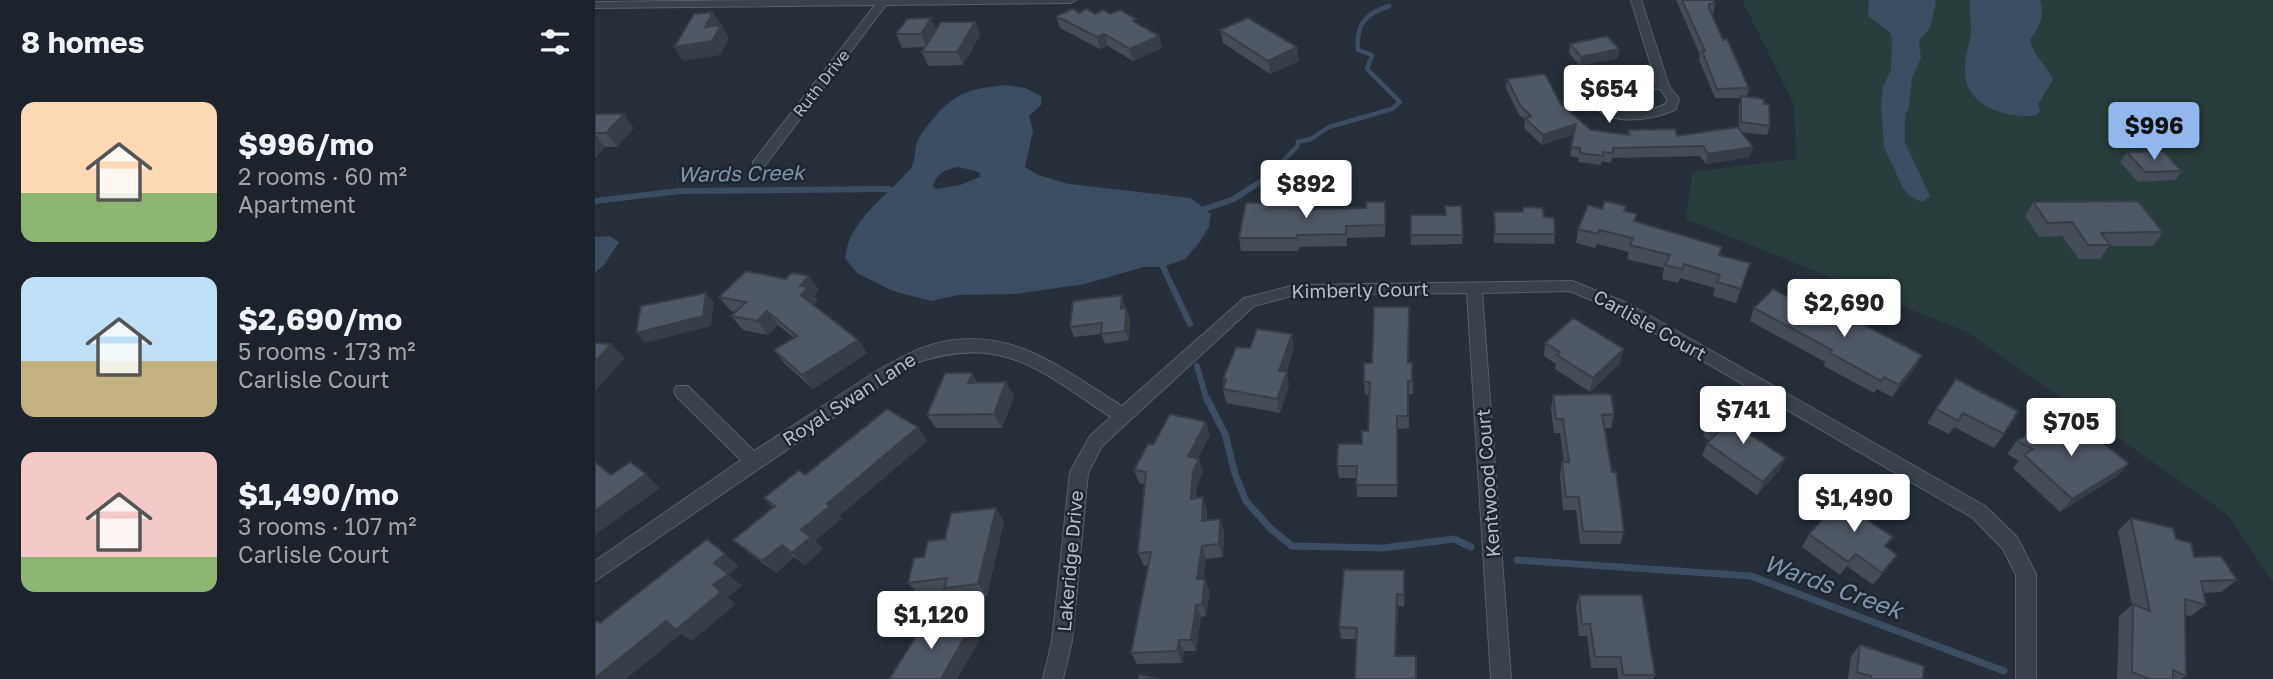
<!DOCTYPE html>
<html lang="en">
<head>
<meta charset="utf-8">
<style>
	:root { --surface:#1c232c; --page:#252b34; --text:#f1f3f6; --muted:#a0a4a9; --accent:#92b7ed }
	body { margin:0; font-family:"Golos Text",sans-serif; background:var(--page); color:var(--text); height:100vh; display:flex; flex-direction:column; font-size:26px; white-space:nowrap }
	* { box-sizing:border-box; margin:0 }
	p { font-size:23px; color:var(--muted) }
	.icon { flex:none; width:38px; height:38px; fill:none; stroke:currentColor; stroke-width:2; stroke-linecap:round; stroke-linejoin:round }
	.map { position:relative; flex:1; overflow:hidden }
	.panel { display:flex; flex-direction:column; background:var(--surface); width:595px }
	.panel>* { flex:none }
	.price { position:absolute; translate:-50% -60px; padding:0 16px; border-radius:7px; background:#fff; color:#222; font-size:23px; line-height:46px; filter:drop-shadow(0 2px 4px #0008) }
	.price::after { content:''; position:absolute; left:50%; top:42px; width:21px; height:16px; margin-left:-10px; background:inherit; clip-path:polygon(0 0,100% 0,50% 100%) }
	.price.current { background:var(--accent); color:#111 }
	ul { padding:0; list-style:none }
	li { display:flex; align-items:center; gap:21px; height:175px; padding:0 21px }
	li span { display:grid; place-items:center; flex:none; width:196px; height:140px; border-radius:14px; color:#555 }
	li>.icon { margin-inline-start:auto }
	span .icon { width:84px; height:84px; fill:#fffc; stroke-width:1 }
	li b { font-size:30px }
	h2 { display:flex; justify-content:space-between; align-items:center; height:84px; padding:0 21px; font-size:30px }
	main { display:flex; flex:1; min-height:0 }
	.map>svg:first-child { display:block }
</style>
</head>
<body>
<main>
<section class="panel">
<h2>8 homes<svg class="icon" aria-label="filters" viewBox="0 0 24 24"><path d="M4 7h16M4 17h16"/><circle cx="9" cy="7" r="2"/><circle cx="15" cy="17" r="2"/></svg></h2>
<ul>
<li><span style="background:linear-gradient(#ffd9b3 65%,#8fb573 0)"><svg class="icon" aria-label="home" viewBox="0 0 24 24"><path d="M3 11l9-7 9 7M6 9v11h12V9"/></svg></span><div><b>$996/mo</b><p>2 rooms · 60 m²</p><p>Apartment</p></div></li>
<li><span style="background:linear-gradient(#bfe0f5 60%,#c2b280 0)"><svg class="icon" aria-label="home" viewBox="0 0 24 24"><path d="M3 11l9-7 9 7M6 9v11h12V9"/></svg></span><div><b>$2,690/mo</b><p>5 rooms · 173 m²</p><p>Carlisle Court</p></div></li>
<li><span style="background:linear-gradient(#f6c9c9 75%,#8fb573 0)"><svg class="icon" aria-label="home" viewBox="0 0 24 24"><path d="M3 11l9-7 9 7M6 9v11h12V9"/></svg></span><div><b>$1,490/mo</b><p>3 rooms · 107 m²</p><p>Carlisle Court</p></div></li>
</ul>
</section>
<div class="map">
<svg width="1678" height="679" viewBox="0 0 1678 679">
	<rect width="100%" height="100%" fill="#262f3a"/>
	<!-- green -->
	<path fill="#2a3d3d" d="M1147 0H1678V582L1633 515 1372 332 1091 219 1097 172 1201 159 1199 105Z"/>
	<!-- water -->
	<path fill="#3d4d61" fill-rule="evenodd" d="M1274 0H1340L1341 3 1335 28 1324 40 1326 58 1317 78 1314 107 1310 115V143L1335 196 1327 202 1315 196 1308 188 1289 147 1286 103 1288 87 1296 70 1297 39 1295 32 1273 16Z
		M1375 0H1445C1449 17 1446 25 1435 39 1437 56 1452 64 1458 80L1443 104 1445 111 1442 115C1413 120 1370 106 1370 72 1369 59 1374 46 1376 33 1377 22 1373 12 1375 0Z
		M411 85 430 88 446 96V105L434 116 438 131 430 167 443 175 474 184 596 198 616 214 614 227 604 243 590 259 568 267H549L489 284 421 294 363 295 336 301 298 291 262 273 250 258C254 219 293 196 316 168 321 159 319 151 322 142 326 133 332 126 338 119 361 91 376 89 411 85ZM363 167 384 172 385 177 365 185 341 189 338 186C342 173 351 169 363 167Z
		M15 236 24 242 9 265 0 273V237Z"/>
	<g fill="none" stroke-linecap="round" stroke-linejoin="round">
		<!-- stream-far2 -->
		<path stroke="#3d4d61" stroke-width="4.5" d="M671 178 702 147 703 142 716 139 734 127 797 109 805 102 772 69 777 55 763 50C761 24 770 14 794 6"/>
		<!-- stream-far1 -->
		<path stroke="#3d4d61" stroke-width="6" d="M0 201 85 191 294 189
			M609 209 637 200 673 177
			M568 267 595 324
			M602 366 612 401"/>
		<!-- stream -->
		<path stroke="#3d4d61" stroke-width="7" d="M612 399 630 434 640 474 651 501 675 528 697 546 788 548 859 539 876 547
			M922 560 1156 576 1409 671"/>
		<!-- minor casing -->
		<g stroke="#575f68" stroke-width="2">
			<path id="minor" d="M172 0H481L476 3 291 5 168 168H158V162L280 5 0 8V2Z
				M1036 0H1046L1074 86 1084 99 1081 109C1058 121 1001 130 995 94 1011 77 1039 81 1061 82ZM1033 88 1065 89 1072 99 1071 104C1055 112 1011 120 1007 95L1018 90Z
				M977 281 1032 303 1390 506 1422 537 1441 574V679H1421V575L1408 549 1378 518 1022 311 975 291 887 293 916 679H896L872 293 700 295 659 306 507 446 493 473 477 641 468 679H448L457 641 475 472 495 436 516 417C444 370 407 332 317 364L0 581V561L146 460 81 396 79 391 81 386H93L159 451C189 432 219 412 248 393 309 353 356 321 431 350 465 364 496 387 527 406L649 298 654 297 700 285Z"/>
		</g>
		<!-- minor -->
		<use href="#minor" fill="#39414b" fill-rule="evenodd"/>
	</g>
	<!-- wall -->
	<path fill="#444c57" d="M1081 0H1118L1120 4 1118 13H1116L1128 40 1154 88 1152 97 1169 104 1175 126 1172 135 1146 132 1155 157 1111 164 1105 156 1017 158 1016 163 1007 161 1006 165 983 162 984 158 975 156 979 134 947 145 929 128 930 120 924 115 911 88 912 79 965 103 996 130 1033 135V130L1082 136 1144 129V106L1146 98H1120L1104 60 1105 55Z
		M500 14H515L542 23 564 36 567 48 538 61 513 46 505 49 465 28 461 16Z
		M380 22 385 35 368 65 333 66 327 52 330 47 307 48 301 34 341 30Z
		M625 30 702 47 704 61 675 74 628 43Z
		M975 44 1024 49 1023 58 985 66 974 53Z
		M0 114 39 128 22 147H10L0 158Z
		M1532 152 1587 171 1580 180 1543 182 1525 162Z
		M1438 202 1568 232 1558 246H1514L1505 259H1484L1467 236 1444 237 1430 216Z
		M707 203 708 209 790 214V237L752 238V246L704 247V251H646L644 238Z
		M1031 206 1030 211 1042 214 1040 221 1125 255 1155 263 1141 303 1118 296 1120 288 1085 278 1083 283 1067 279 1069 268 1032 259 1034 252 1002 244 1000 248 981 243 983 229 1007 209Z
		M928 207 949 217 960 234 959 244 899 243V212H927Z
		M816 215H850L868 235 867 244 816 245Z
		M191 279 224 290 219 296 223 301 219 305 263 340 272 353 218 389 190 364 179 350 199 338 183 325 173 335 148 330 136 316 141 312 136 311 124 297Z
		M530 305V309L535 318 534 340 510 344 506 334 479 337 475 327Z
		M814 307V363L817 362 818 394H813L814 428 803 429 802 497H762L761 478H744L742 466 767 444 773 431 774 395H770L769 382 777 363Z
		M1159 308 1320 368 1297 397 1282 389 1279 393 1229 366 1230 362 1155 321Z
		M950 343 1025 363 995 392 960 369 961 364 949 356Z
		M655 348H699L691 372 694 385 685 413 631 403 628 389 629 385 628 379Z
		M377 373 383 383 419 396 407 428H341L332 415Z
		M1361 379 1409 434 1399 448 1359 427 1354 434 1332 423Z
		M958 395 1019 414 1016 428H1009L1017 472 1029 532 1025 544H985L981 510H968L965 476 967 462H969L965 433H959L956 409Z
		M1113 423 1155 434 1184 471 1162 495 1107 456 1112 443 1114 441 1108 436Z
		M323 427 332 441 244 516 247 518 220 541 228 549 210 565 199 557 181 573 152 552 138 540 178 508 169 498 210 475Z
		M615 435 603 458 608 472 602 485 601 498 612 510V521L625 519 629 532 628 557 611 559 608 579 615 591 611 616 606 617 601 651H589L587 663 542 664 536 653 553 565 549 566 543 553 550 484 544 483 539 470 558 445Z
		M1422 441 1521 477 1465 512 1418 468 1424 461 1412 454Z
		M1277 511 1272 519 1291 547 1302 555 1278 585 1252 566 1245 575 1207 547 1214 534Z
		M1536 518 1581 539 1599 557 1642 580 1626 592 1608 593 1611 605 1596 616 1590 615 1591 676 1586 679H1522L1524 616 1537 605 1523 531Z
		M409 521 392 596 359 601 352 591 324 595 313 583 329 557 350 539Z
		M810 582 809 607 803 606 801 656 821 679 762 639H746L744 627Z
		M984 595 1060 675 1058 679H1023L1022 668H996L992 636H984L981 607Z
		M1265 645 1328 679H1253L1256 656Z"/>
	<!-- shaded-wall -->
	<path fill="#373e47" d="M118 12 134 38 125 55 88 61 79 47 110 27Z
		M336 18 342 31 332 47 326 34Z
		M380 22 385 35 368 65 362 52Z
		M509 34 513 46 505 49 502 37Z
		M564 36 567 48 538 61 535 49Z
		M702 47 704 61 675 74 673 61Z
		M1024 49 1023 58 985 66 986 57Z
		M29 114 39 128 22 147 11 133Z
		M981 124 980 134 947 145 948 135Z
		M0 134 10 147 0 158Z
		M1158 147 1155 157 1111 164 1113 154Z
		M214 276 224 290 219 296 223 301 216 309 206 295 205 286Z
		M111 293 119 303 116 326 50 343 41 333Z
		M527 295 530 305 529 319 526 309Z
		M531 308 535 318 534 340 530 331Z
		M172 311 183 325 173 335 162 321Z
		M697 334 699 348 686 384 684 371Z
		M263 340 272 353 218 389 207 375Z
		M16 344 30 358 0 391V362Z
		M1029 349 1025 363 995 392 998 378Z
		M1327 355 1320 368 1297 397 1304 385Z
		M692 372 694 385 685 413 682 399Z
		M377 373 385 386 373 383Z
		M411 382 419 396 407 428 399 414Z
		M611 422 615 435 597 470 593 456Z
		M323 427 332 441 244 516 247 518 220 541 228 549 210 565 197 553 206 530 232 504Z
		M1190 458 1184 471 1162 495 1168 482Z
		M604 459 608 472 602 485 600 511 596 499 598 471Z
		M1534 464 1521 477 1465 512 1477 499Z
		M51 474 65 488 0 535V511Z
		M608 497 612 510 611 534 607 521Z
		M401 508 409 521 392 596 383 584Z
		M625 519 629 532 628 557 624 544Z
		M187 545 199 557 181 573 167 561Z
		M607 546 611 559 607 591 602 579Z
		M130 554 144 566 134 575 147 586 133 597 141 604 97 641 86 634 31 679H0L71 621 118 585 119 563Z
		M610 579 615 591 611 616 607 604Z
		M802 594 803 606 800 668V656Z
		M601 605 606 617 601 651 596 640Z
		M375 628 385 640 362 679H349L347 677Z
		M584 640 589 651 587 663 582 651Z"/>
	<!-- building -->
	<path fill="#4f5865" stroke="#373e47" stroke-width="2" d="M1087 0H1118L1120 4H1114V8L1128 40 1132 39 1154 88 1122 89 1107 51H1110Z
		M478 9 484 13 491 9 500 14 508 10 515 14 525 10 541 19 538 21 564 36 535 49 509 34 502 37 461 16Z
		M118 12 110 27 126 25 117 41 79 47 99 14Z
		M336 18 326 34H301L312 19Z
		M653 18 702 47 673 61 625 30Z
		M346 22H380L362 52H327Z
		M1012 36 1024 49 986 57 975 44Z
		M950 74 965 103 996 130 1035 135 1033 130 1080 129 1082 136 1142 127 1158 147 1113 154 1108 146 1018 148V153L1008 152V156L985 153V148L976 147 981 124 948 135 930 118 936 116 925 105 912 79Z
		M1146 96 1169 99V104H1174L1175 126 1146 122Z
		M0 114H29L11 133H0Z
		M1568 151 1587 171 1550 172 1532 152Z
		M1010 201 1031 206 1029 211 1042 214 1039 221 1127 247 1124 255 1155 263 1146 289 1122 282 1125 275 1089 264 1087 269 1070 265 1075 255 1035 245 1038 238 1004 230 1003 234 983 229 993 205 1007 209Z
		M1543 201 1568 232 1506 233 1515 245H1493L1477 222 1453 223 1438 202Z
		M772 202H790V225L751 226V234L702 235V238H644L651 203H707L706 209 771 208Z
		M850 206H866L868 235H816V215H851Z
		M928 207 948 208 949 217 959 218 960 234H900L899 212H928Z
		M151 271 191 279 196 273 214 276 205 286 213 287 206 295 263 340 207 375 179 350 202 336 172 311 162 321 136 316 151 302 124 297Z
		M1178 289 1255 329 1262 321 1327 355 1304 385 1289 377 1286 381 1235 353 1237 350 1159 308Z
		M111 293 108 316 41 333 46 306Z
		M527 295 526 309 531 308 530 331 506 334 507 323 475 327 478 301Z
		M779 307H814L813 363 817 362V381H813V416H802V485H761L762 466H742L743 444H767V431H773L775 382H769V363H777Z
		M978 318 1029 349 998 378 962 355 965 352 950 343Z
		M662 329 697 334 684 371 692 372 682 399 628 389 631 380 628 379 641 347 655 348Z
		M0 343 16 344 0 362Z
		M350 373H377L373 383 411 382 399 414 332 415Z
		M1361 379 1423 411 1409 434 1368 413 1363 421 1341 409Z
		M1016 394 1019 414 1007 415 1017 472H1021L1029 532 988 531 984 497H971L967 462H974L968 419H961L958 395Z
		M292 409 323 427 232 504 235 506 206 530 216 537 197 553 187 545 167 561 138 540 180 506 169 498 204 470 210 475Z
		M1127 409 1157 429 1153 433 1190 458 1168 482 1112 443 1124 431 1113 423Z
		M575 414 611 422 593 456 604 459 598 471 596 499 608 497 607 521 625 519 624 544 607 546 602 579H610L607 604 601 605 596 640H584L582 651 536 653 556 552 543 553 551 472 539 470 553 444 558 445Z
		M1463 418 1494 443 1502 438 1534 464 1477 499 1429 455 1438 449 1422 441Z
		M0 462 16 475 35 462 51 474 0 511Z
		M1251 493 1277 511 1271 519 1298 537 1290 546 1302 555 1287 573 1261 554 1253 562 1214 534Z
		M401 508 383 584 349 588 352 578 313 583 319 558 329 557 333 541 350 539 356 513Z
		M1536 518 1578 528 1581 539 1596 543 1599 557 1626 556 1642 580 1606 581 1611 605 1590 599 1591 676 1578 670V679H1554L1537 672 1538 604 1555 611Z
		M112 539 130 554 119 563 133 574 118 585 126 592 81 630 71 621 0 678V623L3 621 5 623Z
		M749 570H809V595L802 594 800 656H821V679H760L762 628 744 627Z
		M984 595H1047L1060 675H1028L1026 657H1000L995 624H987Z
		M333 618 375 628 347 677 351 678 350 679H294Z
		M1265 645 1329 666 1328 679H1276V676L1262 672Z
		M544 675 566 679H543Z"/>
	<g text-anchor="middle" stroke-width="5" stroke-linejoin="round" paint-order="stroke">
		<!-- far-street labels -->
		<g font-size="16" fill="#b5bcc6" stroke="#1e262f">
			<text transform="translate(226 83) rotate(-52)" y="6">Ruth Drive</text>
		</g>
		<!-- street labels -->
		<g font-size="19" fill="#b5bcc6" stroke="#1e262f">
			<text transform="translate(765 290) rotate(-1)" y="7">Kimberly Court</text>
			<text transform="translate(1055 325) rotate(29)" y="7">Carlisle Court</text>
			<text transform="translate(254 399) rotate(-33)" y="7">Royal Swan Lane</text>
			<text transform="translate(893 483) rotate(-94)" y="7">Kentwood Court</text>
			<text transform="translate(475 561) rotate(-85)" y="7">Lakeridge Drive</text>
		</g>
		<!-- water labels -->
		<g font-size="21" font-style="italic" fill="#7f93aa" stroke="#1e262f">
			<text transform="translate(146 174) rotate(-1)" y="7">Wards Creek</text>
		</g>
		<!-- near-water labels -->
		<g font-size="24" font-style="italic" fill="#7f93aa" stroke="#1e262f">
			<text transform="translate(1238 587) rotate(20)" y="8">Wards Creek</text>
		</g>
	</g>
</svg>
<b class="price" style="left:1014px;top:125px">$654</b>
<b class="price current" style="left:1559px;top:162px">$996</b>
<b class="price" style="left:711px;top:220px">$892</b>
<b class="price" style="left:1249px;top:339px">$2,690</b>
<b class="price" style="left:1148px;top:446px">$741</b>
<b class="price" style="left:1476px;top:458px">$705</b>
<b class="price" style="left:1259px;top:534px">$1,490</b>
<b class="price" style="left:336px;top:651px">$1,120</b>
</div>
</main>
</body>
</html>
